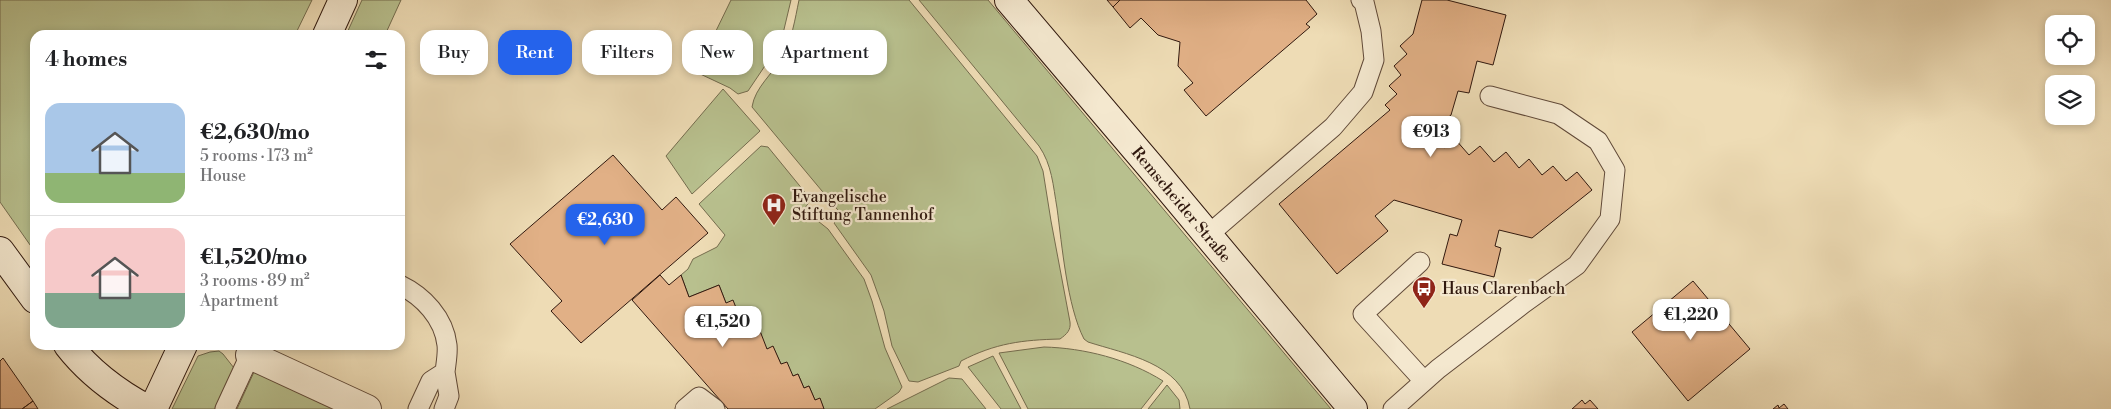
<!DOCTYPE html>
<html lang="en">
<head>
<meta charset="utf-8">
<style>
	:root { --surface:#fff; --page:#f6f6f6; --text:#202124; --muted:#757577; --line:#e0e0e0; --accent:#2563eb }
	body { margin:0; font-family:"Libre Bodoni",serif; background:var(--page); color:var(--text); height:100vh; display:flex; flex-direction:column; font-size:19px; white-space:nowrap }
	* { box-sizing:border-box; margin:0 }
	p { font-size:16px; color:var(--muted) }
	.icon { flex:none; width:28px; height:28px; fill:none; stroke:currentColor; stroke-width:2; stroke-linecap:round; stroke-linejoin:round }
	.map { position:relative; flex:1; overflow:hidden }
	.panel { position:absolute; left:30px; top:30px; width:375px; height:320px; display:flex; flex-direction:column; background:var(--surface); border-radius:15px; box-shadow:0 2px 8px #0003 }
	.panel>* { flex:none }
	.top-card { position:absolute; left:420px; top:30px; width:475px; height:45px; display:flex; gap:10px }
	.fabs { position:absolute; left:2045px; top:15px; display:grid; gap:10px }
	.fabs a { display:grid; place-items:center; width:50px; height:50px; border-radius:10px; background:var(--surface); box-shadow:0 2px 8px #0003; font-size:25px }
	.price { position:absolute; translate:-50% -42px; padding:0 11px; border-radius:10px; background:#fff; color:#222; font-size:16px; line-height:32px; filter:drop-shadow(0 1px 2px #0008) }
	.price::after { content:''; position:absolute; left:50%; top:30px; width:15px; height:11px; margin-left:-8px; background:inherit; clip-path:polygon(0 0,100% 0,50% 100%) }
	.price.active { background:var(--accent); color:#fff }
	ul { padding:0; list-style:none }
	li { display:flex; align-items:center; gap:15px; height:125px; padding:0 15px }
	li+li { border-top:1px solid var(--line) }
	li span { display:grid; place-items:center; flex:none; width:140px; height:100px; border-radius:15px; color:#555 }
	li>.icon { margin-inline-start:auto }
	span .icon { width:60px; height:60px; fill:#fffc; stroke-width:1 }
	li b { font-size:21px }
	h2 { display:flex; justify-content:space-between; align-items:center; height:60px; padding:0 15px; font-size:21px }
	.chip { padding:0 18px; border-radius:15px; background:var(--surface); box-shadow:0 2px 8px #0003; font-size:18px; line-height:45px }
	.chip.active { background:var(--accent); color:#fff }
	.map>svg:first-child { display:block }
</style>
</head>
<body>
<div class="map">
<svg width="2111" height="409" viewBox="0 0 2111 409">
	<rect width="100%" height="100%" fill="#eedcb5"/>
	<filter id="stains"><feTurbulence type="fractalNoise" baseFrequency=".004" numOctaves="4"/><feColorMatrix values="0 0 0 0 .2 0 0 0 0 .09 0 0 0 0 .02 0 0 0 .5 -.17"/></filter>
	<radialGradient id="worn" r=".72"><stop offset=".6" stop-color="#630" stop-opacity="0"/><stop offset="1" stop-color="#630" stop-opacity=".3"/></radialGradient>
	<!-- green -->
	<path fill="#b8c08e" stroke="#746c4e" d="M0 0H312L295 35H35V252L0 202Z
		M362 0H401L385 35H346Z
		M731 0H791L781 42 748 91 738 94 730 88 696 72Z
		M799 0H909L1037 156 1043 171 1051 221 1070 322C1071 330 1067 334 1060 339 1022 340 996 343 961 361L959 366 918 382 909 381 892 346 884 311 871 275 834 223 842 215 752 107C755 87 773 74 782 57 792 40 795 19 799 0Z
		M919 0H988L1331 409H1190C1182 363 1125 354 1088 342L1084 339C1067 306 1062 245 1057 208 1053 185 1052 165 1039 146Z
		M723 89 760 131 692 194 666 156Z
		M761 146 768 147 808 196 809 202 804 210 828 229 864 279 872 301 885 348 902 387 899 392 875 409H824L820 399 815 400 809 386 804 388 798 374 793 376 781 364 773 347 767 349 753 333 746 316 740 318 726 303 719 285 689 297 681 275 688 269 693 259 717 247 725 235 699 204Z
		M1044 347C1084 348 1128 359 1163 381L1141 409H1028L999 353Z
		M219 351 223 354 234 368 215 409H172L198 356 210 352Z
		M993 356 1021 409H1001L968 367Z
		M254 372 338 409H237Z
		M949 378 962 379 986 409H887Z
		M1167 385 1179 400 1180 409H1148Z"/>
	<!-- building -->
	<path fill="#e1b086" stroke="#30180e" d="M1107 0H1120L1113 7Z
		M1120 0H1306L1317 14 1306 24 1310 27 1206 116 1184 90 1193 83 1178 66 1180 42 1158 35 1141 18 1130 28 1113 7Z
		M1422 0H1447L1506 15 1493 65 1477 61 1469 93 1458 91 1451 115 1431 132 1444 148 1455 139 1469 155 1480 146 1494 162 1506 152 1519 168 1529 159 1542 175 1553 166 1566 181 1577 172 1592 190 1532 238 1499 230 1495 246 1501 248 1494 277 1442 264 1450 234 1457 236 1462 220 1394 200 1375 216 1388 231 1337 274 1279 204 1390 110 1385 105 1397 94 1389 86 1401 75 1394 66 1407 54 1400 46 1413 34Z
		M613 155 662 210 676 197 708 233 581 343 551 311 562 301 510 244Z
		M660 275 669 285 681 275 689 297 719 285 726 303 733 300 740 318 746 316 753 333 760 331 767 349 773 346 781 364 787 362 793 376 798 374 804 388 809 386 815 400 820 398 824 409H728L632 300Z
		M1693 281 1750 349 1688 401 1632 332Z
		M3 358 33 401 22 409H0V361Z
		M1582 400 1585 404 1590 400 1598 409H1572Z
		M33 401 38 409H22Z
		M1784 404 1788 409H1773L1778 405 1779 408Z"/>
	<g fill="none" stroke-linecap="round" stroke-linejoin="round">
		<!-- lane casing -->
		<g stroke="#604938" stroke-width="21">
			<path id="lane" d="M1208 235 1333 127 1363 92 1374 60 1371 31 1364 2 1361 0
				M1420 262 1363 314 1424 381
				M400 285C423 296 444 318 447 345 448 353 446 363 445 372L431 381 418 409
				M225 409 250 355
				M444 409 449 396 445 372
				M685 409 699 397 715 409
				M1393 409 1438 369 1524 303 1577 265 1610 219 1615 170 1598 141 1558 114 1490 96"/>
		</g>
		<!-- street casing -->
		<g stroke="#604938" stroke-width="30">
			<path id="street" d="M250 355 367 409"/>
		</g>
		<!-- secondary casing -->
		<g stroke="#30180e" stroke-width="30">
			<path id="secondary" d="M1009 0 1156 173 1353 409
				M327 35 343 0
				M0 251 35 299
				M68 345C89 372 117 393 147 409
				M153 409 183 345"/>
		</g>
		<!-- lane -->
		<use href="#lane" stroke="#f4e8cf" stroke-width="19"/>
		<!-- street -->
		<use href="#street" stroke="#f4e8cf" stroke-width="28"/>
		<!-- secondary -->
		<use href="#secondary" stroke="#f4e8cf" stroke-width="28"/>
	</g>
	<!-- icons -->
	<defs>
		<g id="hospital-pin" transform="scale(1.25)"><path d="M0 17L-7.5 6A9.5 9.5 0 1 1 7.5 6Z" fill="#8f2418" stroke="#f4e8cf"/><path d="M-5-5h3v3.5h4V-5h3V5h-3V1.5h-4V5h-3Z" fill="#fff"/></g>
		<g id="bus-pin" transform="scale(1.25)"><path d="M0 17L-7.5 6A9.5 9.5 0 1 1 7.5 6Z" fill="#8f2418" stroke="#f4e8cf"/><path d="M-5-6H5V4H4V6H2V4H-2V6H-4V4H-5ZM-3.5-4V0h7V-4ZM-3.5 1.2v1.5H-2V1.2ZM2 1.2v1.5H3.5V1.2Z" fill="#fff"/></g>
	</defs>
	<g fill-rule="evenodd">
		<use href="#hospital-pin" x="774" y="205"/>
		<use href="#bus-pin" x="1424" y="288"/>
	</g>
	<g text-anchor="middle" stroke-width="4.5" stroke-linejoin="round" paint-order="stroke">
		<!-- poi labels -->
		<g font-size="16" fill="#30180e" stroke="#f4e8cf" text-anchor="start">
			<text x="792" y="202">Evangelische<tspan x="792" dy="18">Stiftung Tannenhof</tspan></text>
			<text x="1442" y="294">Haus Clarenbach</text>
		</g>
		<!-- street labels -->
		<g font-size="16" fill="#30180e" stroke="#f4e8cf">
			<text transform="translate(1182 204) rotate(50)" y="6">Remscheider Straße</text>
		</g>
	</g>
	<rect width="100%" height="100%" filter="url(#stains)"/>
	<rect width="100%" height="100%" fill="url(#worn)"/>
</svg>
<div class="fabs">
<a><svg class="icon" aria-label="locate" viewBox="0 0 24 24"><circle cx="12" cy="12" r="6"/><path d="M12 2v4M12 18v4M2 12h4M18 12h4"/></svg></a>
<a><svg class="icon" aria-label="layers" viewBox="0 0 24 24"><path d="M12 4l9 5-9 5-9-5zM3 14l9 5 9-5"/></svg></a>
</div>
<b class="price" style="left:1431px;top:158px">€913</b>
<b class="price active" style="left:605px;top:246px">€2,630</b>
<b class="price" style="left:1691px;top:341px">€1,220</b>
<b class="price" style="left:723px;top:348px">€1,520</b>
<div class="top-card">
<a class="chip">Buy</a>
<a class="chip active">Rent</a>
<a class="chip">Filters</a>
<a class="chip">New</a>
<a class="chip">Apartment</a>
</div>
<section class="panel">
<h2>4 homes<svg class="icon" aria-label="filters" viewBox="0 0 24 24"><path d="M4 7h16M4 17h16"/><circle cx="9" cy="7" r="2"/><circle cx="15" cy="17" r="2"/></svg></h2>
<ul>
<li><span style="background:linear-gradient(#a9c7e8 70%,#8fb573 0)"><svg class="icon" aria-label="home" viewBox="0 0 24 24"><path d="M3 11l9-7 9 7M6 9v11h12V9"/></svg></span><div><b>€2,630/mo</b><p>5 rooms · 173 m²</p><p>House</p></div></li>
<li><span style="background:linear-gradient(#f6c9c9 65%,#7fa58c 0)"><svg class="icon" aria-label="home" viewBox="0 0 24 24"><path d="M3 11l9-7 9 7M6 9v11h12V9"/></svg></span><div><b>€1,520/mo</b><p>3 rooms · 89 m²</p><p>Apartment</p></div></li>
</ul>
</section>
</div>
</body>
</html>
